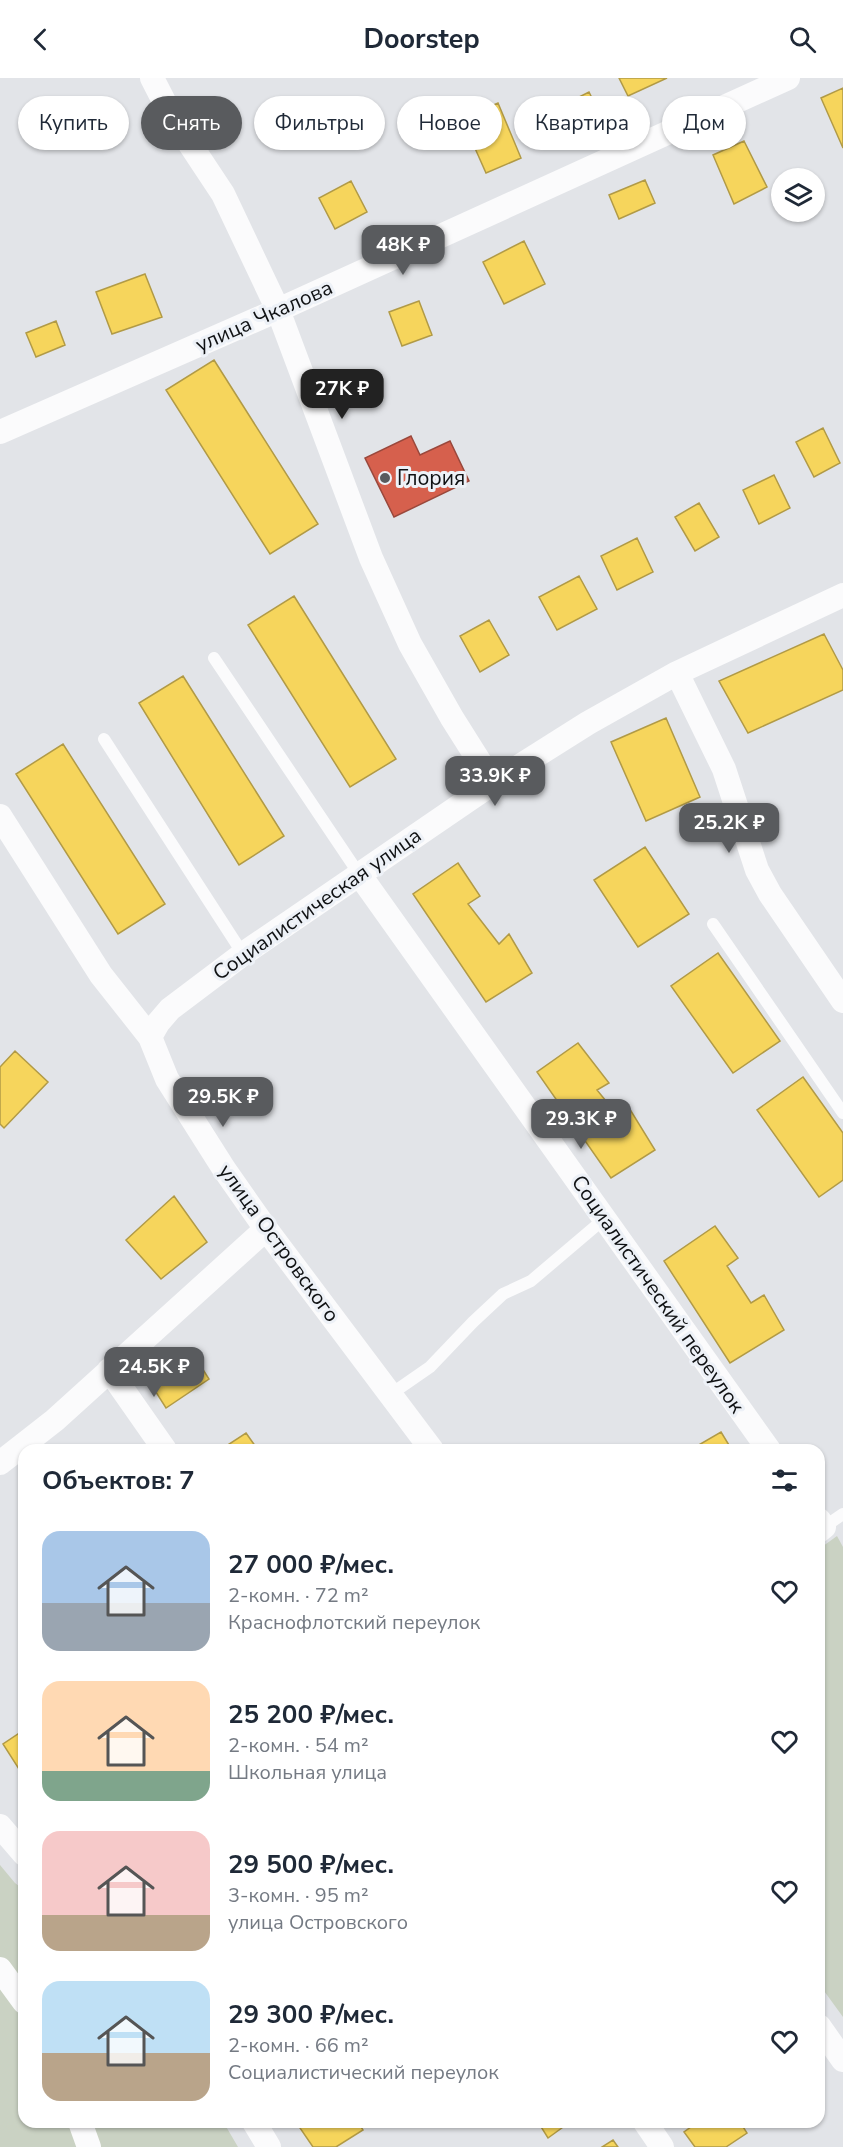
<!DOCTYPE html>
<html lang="ru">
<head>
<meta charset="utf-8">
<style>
	:root { --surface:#fff; --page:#f6f6f7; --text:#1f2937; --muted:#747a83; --accent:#595b5e }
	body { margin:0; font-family:"Nunito Sans",sans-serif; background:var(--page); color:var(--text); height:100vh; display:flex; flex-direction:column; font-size:22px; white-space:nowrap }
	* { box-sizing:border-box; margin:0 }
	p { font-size:20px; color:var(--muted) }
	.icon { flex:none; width:33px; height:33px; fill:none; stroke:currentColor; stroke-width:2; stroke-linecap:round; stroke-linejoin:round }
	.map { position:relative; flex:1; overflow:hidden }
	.drawer { position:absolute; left:18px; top:1366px; width:807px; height:684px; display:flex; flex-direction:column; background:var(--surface); border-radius:18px; box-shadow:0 2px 4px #0004 }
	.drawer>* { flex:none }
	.hud { position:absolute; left:18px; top:18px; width:807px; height:54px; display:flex; gap:12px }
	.controls { position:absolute; left:771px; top:90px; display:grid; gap:12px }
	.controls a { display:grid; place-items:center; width:54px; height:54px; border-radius:50%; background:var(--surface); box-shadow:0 2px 4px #0004; font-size:30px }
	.price { position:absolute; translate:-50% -51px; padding:0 14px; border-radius:12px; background:var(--accent); color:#fff; font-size:20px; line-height:39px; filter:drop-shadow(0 2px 3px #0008) }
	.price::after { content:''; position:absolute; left:50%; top:36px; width:18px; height:14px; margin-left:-9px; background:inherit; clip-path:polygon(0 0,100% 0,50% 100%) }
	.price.on { background:#222; color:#fff }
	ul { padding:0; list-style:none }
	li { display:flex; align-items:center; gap:18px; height:150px; padding:0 24px }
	li span { display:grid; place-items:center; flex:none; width:168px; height:120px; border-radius:18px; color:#555 }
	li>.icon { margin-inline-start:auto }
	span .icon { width:72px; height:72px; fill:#fffc; stroke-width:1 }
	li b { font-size:26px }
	h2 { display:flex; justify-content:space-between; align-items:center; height:72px; padding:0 24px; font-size:26px }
	.chip { padding:0 21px; border-radius:27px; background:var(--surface); box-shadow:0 2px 4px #0004; font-size:21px; line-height:54px }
	.chip.on { background:var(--accent); color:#fff }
	header { display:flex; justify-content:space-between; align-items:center; height:78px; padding:0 24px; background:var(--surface); font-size:27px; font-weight:700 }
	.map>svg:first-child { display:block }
</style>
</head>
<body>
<header><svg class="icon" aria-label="back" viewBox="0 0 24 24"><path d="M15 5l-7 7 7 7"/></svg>Doorstep<svg class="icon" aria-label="search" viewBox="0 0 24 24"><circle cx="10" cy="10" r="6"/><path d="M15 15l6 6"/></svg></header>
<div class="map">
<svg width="843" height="2069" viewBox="0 0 843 2069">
	<rect width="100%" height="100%" fill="#e2e4e8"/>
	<!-- green -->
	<path fill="#cad2c3" d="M837 1458 843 1469V1939L819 1906V1471Z
		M0 1787 15 1805 24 1812V2044L224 2045 238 2069H0Z"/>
	<!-- homes -->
	<path fill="#f6d55c" stroke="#b19a46" stroke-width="1.5" d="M619 0H667L628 18Z
		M843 10V70L821 20Z
		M589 14 601 38 554 61 543 37Z
		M498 25 521 80 486 95 462 41Z
		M744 63 767 109 734 126 713 77Z
		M645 102 655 125 619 141 609 117Z
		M351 103 367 134 335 151 319 120Z
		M524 163 545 206 504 226 483 184Z
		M145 196 162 239 112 256 96 214Z
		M419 223 432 257 402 268 389 234Z
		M56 243 65 267 36 279 26 255Z
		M214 282 318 446 270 476 166 312Z
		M823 350 840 385 814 399 796 364Z
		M774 397 790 430 759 446 743 412Z
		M699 425 719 459 695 473 675 439Z
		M637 460 653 494 617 512 601 478Z
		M579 498 597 531 557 552 539 519Z
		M294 518 396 681 350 709 248 547Z
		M489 542 509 577 480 594 460 558Z
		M824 556 843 592V612L748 655 719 603Z
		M183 598 284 758 239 787 139 625Z
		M666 640 700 719 646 743 611 664Z
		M63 666 165 826 118 856 16 696Z
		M645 769 689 836 638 869 594 802Z
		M458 785 480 818 468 826 499 866 509 856 532 895 486 924 413 816Z
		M718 875 780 963 733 995 671 908Z
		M578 965 609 1005 597 1012 619 1039 631 1033 655 1072 611 1100 537 994Z
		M15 973 48 1004 4 1050 0 1046V989Z
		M803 999 843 1055V1102L819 1119 757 1032Z
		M174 1118 207 1164 161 1201 126 1162Z
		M715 1148 738 1180 727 1188 751 1225 764 1217 784 1252 730 1285 664 1183Z
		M190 1271 209 1301 166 1330 147 1300Z
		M721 1354 732 1372H690Z
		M246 1355 258 1372H220Z
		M24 1652V1699L3 1666Z
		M309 2044H358L363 2052 336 2069H313L300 2050Z
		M538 2044H570L548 2060Z
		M698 2044H740L747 2055 726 2069H695L684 2054Z
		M613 2062 618 2069H602Z"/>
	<!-- shops -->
	<path fill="#d6604d" stroke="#9a483c" stroke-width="1.5" d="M411 358 420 377 450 363 469 403 394 439 365 380Z"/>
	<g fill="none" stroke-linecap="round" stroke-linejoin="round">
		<!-- service -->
		<path stroke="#fbfbfc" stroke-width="12" d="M214 580 359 796
			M104 661 243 876
			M713 846 843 1035
			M391 1316 430 1289 473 1244 503 1216 531 1203 604 1141
			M824 1449 843 1436"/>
		<!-- minor -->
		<path stroke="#fbfbfc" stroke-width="24" d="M152 0 172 39 223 116 278 232 371 480 410 566 452 640 493 705
			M0 354 278 232 788 0
			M677 595 724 691 757 792 770 816 843 923
			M0 738 101 897 150 959 167 1001 224 1091 266 1151 432 1372
			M359 796 769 1372
			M150 959 158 945 170 931 243 876 493 705 588 645 677 595 843 517
			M109 1292 165 1372
			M0 1385 55 1342 266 1151
			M819 1442 824 1449 819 1453
			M0 1748 24 1776
			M0 1891 24 1924
			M819 1948 843 1982
			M80 2044 89 2069
			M254 2044 269 2069
			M645 2044 662 2069"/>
	</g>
	<!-- markers -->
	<circle fill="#595b5e" stroke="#edf1f7" stroke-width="2" cx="385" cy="400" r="6"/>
	<g text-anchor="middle" stroke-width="6" stroke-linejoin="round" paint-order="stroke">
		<!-- street labels -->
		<g font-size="21" fill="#0f1113" stroke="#edf1f7">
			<text transform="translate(264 238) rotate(-24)" y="7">улица Чкалова</text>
			<text transform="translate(317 826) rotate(-35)" y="7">Социалистическая улица</text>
			<text transform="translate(279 1165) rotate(54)" y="7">улица Островского</text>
			<text transform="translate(658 1216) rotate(55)" y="7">Социалистический переулок</text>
		</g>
		<!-- poi labels -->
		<g font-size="21" fill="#0f1113" stroke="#edf1f7" text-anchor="start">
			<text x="397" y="407">Глория</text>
		</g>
	</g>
</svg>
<div class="controls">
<a><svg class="icon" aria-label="layers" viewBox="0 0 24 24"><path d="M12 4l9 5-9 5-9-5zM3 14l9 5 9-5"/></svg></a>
</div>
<b class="price" style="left:403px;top:198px">48K ₽</b>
<b class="price on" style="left:342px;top:342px">27K ₽</b>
<b class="price" style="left:495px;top:729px">33.9K ₽</b>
<b class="price" style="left:729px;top:776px">25.2K ₽</b>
<b class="price" style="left:223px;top:1050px">29.5K ₽</b>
<b class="price" style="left:581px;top:1072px">29.3K ₽</b>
<b class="price" style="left:154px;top:1320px">24.5K ₽</b>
<div class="hud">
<a class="chip">Купить</a>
<a class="chip on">Снять</a>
<a class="chip">Фильтры</a>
<a class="chip">Новое</a>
<a class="chip">Квартира</a>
<a class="chip">Дом</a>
</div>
<section class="drawer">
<h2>Объектов: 7<svg class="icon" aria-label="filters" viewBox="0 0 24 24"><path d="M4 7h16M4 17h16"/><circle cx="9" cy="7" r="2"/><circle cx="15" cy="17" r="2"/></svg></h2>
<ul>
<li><span style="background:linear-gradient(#a9c7e8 60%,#9aa5b1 0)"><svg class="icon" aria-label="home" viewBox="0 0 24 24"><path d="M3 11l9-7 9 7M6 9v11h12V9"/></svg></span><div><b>27 000 ₽/мес.</b><p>2-комн. · 72 m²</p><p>Краснофлотский переулок</p></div><svg class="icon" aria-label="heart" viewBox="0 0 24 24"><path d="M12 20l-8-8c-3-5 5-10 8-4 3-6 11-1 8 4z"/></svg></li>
<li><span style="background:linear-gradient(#ffd9b3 75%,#7fa58c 0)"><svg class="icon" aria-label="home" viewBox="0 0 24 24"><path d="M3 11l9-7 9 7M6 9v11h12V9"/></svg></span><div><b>25 200 ₽/мес.</b><p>2-комн. · 54 m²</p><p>Школьная улица</p></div><svg class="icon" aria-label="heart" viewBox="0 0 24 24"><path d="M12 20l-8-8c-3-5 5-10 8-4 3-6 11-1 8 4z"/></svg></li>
<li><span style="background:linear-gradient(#f6c9c9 70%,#b9a48a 0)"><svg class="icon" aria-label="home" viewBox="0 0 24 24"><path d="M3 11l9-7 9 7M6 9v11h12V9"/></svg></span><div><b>29 500 ₽/мес.</b><p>3-комн. · 95 m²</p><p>улица Островского</p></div><svg class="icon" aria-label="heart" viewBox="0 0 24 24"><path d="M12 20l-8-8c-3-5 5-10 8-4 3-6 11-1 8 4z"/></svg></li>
<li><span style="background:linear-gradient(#bfe0f5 60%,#b9a48a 0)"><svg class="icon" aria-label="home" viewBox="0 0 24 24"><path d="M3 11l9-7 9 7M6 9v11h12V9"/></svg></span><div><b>29 300 ₽/мес.</b><p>2-комн. · 66 m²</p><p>Социалистический переулок</p></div><svg class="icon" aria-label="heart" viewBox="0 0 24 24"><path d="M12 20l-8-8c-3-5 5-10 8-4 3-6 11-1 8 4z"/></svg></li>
</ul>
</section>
</div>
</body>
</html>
